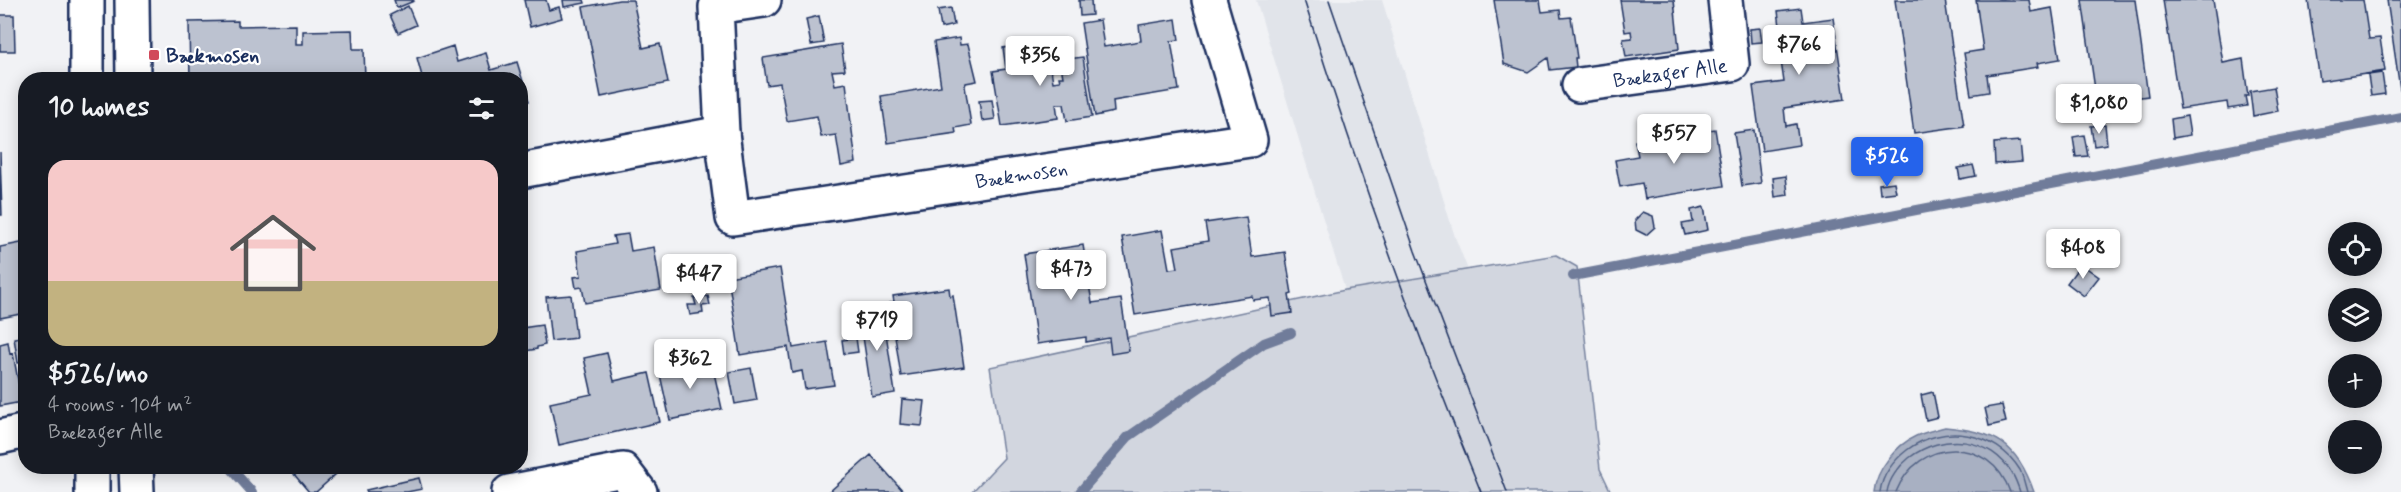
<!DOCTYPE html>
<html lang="en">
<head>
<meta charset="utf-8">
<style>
	:root { --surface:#171b24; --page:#242831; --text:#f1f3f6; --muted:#9ea1a6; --accent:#2563eb }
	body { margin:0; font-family:Mynerve,sans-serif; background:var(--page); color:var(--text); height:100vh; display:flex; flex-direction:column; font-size:22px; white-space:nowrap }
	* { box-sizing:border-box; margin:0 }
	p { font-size:20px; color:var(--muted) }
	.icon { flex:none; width:33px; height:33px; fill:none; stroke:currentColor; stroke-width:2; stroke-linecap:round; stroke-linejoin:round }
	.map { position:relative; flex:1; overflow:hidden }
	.panel { position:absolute; left:18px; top:72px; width:510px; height:402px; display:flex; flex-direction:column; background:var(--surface); border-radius:24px; box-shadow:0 3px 15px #0003 }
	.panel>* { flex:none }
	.buttons { position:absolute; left:2328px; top:222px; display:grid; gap:12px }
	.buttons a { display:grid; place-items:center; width:54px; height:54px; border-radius:50%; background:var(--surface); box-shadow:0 3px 15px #0003; font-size:30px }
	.price { position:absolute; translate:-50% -51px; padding:0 14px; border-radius:6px; background:#fff; color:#222; font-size:20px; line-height:39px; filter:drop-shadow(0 2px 3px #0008) }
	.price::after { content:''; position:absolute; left:50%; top:36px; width:18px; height:14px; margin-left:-9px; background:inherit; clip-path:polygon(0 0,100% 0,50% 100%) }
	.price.on { background:var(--accent); color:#fff }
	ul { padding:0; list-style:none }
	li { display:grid; align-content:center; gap:12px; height:318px; padding:0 30px }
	li span { display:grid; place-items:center; height:186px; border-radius:18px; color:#555 }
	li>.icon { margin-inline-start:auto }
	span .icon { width:108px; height:108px; fill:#fffc; stroke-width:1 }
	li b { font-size:26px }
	h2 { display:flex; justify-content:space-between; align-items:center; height:72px; padding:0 30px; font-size:26px }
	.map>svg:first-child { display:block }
</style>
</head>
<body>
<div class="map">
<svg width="2401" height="492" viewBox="0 0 2401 492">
	<rect width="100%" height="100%" fill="#f1f2f5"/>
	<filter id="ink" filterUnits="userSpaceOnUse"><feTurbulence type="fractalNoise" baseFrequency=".0167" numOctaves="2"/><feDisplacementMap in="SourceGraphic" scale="12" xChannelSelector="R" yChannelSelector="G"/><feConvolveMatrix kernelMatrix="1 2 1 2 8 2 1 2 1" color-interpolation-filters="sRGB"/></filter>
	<g filter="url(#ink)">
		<!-- built -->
		<path fill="#e1e4ea" d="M1256 0H1382L1455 237 1556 492H1437L1345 290Z"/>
		<!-- green -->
		<path fill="#d2d6df" stroke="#76829e" stroke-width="1.5" d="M1556 255 1577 267 1600 469 1611 492H972L1004 458 990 367 1345 290Z"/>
		<!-- water -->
		<path fill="#a8b0c2" stroke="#707c9a" stroke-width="1.5" d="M1945 427C1995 431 2017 443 2034 492H1874C1876 470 1896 445 1916 436 1925 432 1935 430 1945 427Z"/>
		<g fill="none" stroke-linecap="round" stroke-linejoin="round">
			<!-- shore -->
			<path stroke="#536386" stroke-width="1.5" d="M1880 492C1882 475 1894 460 1907 450 1942 423 1996 431 2020 470 2023 476 2025 485 2027 492
				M1887 492C1889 479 1899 466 1909 458 1942 432 1991 436 2013 475 2016 480 2018 486 2020 492
				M1896 492C1918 437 1990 435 2010 492"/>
			<!-- stream -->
			<path stroke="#707c9a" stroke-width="10" d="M1573 276 2401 117
				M229 466 252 492
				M1080 492 1128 437 1264 343 1291 333"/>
		</g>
		<!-- building -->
		<path fill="#bcc2d0" stroke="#1b2f5e" stroke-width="1.5" d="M394 0H413L414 1 397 8Z
			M524 0H546L549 10 559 7 562 18 530 27Z
			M563 0H584L585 3 564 7Z
			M619 0H633L643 48 660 44 668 83 601 97 583 7Z
			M1079 0H1091L1092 15 1080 16Z
			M1494 0H1540L1542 12 1560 10 1561 18 1571 17 1577 58H1575L1576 67 1550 70 1548 58 1528 72 1504 64Z
			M1620 0H1674L1679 49 1626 57 1623 39 1632 38 1631 31 1625 32Z
			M1895 0H1945L1964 126 1914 133Z
			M1976 0H2029L2031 12 2052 8 2060 59 2037 63 2038 67 1987 75 1989 92 1971 95 1964 53 1983 50Z
			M2082 0H2135L2148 96 2097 103Z
			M2163 0H2213L2223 63 2243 59 2248 96H2245L2247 106 2228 109 2227 102 2180 109Z
			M2308 0H2363L2369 39 2380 38 2385 71 2320 81Z
			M2387 0H2401V89H2400Z
			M408 6 416 25 398 33 390 15Z
			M951 8 954 25 941 28 938 10Z
			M1801 8 1803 22 1833 18 1845 99 1784 108 1786 126 1796 124 1799 145 1762 151 1753 86 1784 82 1776 26H1780L1778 11Z
			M0 15H14L15 51H0Z
			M819 16 824 43 811 45 806 19Z
			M1176 19 1179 40 1171 41 1179 90 1113 101 1114 112 1095 116 1081 23 1100 20 1104 47 1141 41 1139 25Z
			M238 21V26L296 25V44H303V31L352 30 353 49H364L365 80H190L189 22Z
			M1760 28 1762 42 1751 43 1750 29Z
			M959 38 960 45 968 44 977 81 966 83 965 86 971 125 955 128 956 133 888 143 881 96 941 86 934 42Z
			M1042 42 1045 63H1050L1053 82 1060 81 1059 77H1063L1060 60 1083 57 1092 117 1067 121 1064 104H1056L1058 118 1002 126 993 71 1006 69 1003 48Z
			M841 44 845 70 832 71 835 85 846 83 856 163 841 166 836 135 821 137 817 116 787 121 780 83 767 85 763 58 829 47V46Z
			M453 46 457 62 486 53 491 70 517 62 529 101 520 104V80H423L417 58Z
			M2382 73 2385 94 2371 96 2368 75Z
			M2274 87 2278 111 2253 116 2250 91Z
			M992 100 995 119 982 121 979 101Z
			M2187 116 2190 135 2173 138 2171 119Z
			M2105 125 2107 144 2094 146 2091 126Z
			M1715 129 1724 186 1645 199 1642 183 1620 187 1615 160 1638 156 1635 141Z
			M1754 130 1761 183 1742 186 1734 133Z
			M2084 135 2088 156 2076 157 2073 137Z
			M2020 141 2022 162 1995 164 1994 143Z
			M0 152 2 215H0Z
			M1973 165 1976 176 1960 179 1958 168Z
			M1786 176 1788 195 1775 197 1773 178Z
			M1894 182 1896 192 1880 194 1879 184Z
			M1704 207 1708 230 1685 235 1682 224 1693 222 1691 210Z
			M1643 212 1653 216 1655 227 1646 235 1636 230 1635 220Z
			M1246 217 1252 257 1285 252 1292 294 1289 295 1292 313 1272 316 1270 298 1253 300 1252 296 1135 315 1122 237 1162 230 1169 269 1178 268 1174 247 1208 241 1205 223Z
			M628 234 631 251 654 247 661 290 585 303 582 287 576 288 574 277 581 276 577 251 615 244 613 236Z
			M26 242V313L0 318V247Z
			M1083 245 1092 303 1121 299 1129 351 1111 354 1109 338 1086 342V337L1037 344 1024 254Z
			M2081 264 2099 277 2084 296 2067 283Z
			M780 268 793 348 827 342 834 385 805 389 802 371 792 373 788 347 740 355 728 277Z
			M949 288 950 296 953 295 964 367 901 376 890 303 894 302 893 296Z
			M571 295 576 338 551 341 546 297Z
			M708 296 710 305 702 306 703 313 690 315 688 305H696L694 298Z
			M882 307 895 393 872 397 859 310Z
			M542 325 545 345 537 347V349L525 351 522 328Z
			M26 336V362L18 363 14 338Z
			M856 338 858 352 844 354 842 340Z
			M8 342 10 354 13 353 22 402 0 406V344Z
			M607 353 614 381 649 373 660 422 559 445 550 403 592 394 584 358Z
			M711 359 722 409 670 420 659 370Z
			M751 368 757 400 735 404 729 372Z
			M1933 392 1938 417 1926 420 1921 395Z
			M902 399 925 401 922 426 900 424Z
			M2002 405 2006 422 1989 426 1985 408Z
			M871 455 904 492H829Z
			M287 466H345L316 492H309Z
			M419 478 422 489 407 492H367L366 490Z"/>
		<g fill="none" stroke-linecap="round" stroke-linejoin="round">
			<!-- minor casing -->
			<g stroke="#1b2f5e" stroke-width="38">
				<g id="minor">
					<path id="s1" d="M764 0 716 7 722 133 733 218 1250 140 1209 0"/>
					<path id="s2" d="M1579 85 1732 64 1725 0"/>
					<path d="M520 171 722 133"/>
					<path d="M0 437 26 431"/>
					<path d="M509 492 623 470 640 492"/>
				</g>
			</g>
			<!-- secondary casing -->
			<g stroke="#1b2f5e" stroke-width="38">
				<path id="secondary" d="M87 0V80
					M132 0 133 80
					M92 466V492
					M136 466 137 492"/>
			</g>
			<!-- minor -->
			<use href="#minor" stroke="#fff" stroke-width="33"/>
			<!-- secondary -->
			<use href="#secondary" stroke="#fff" stroke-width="33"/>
			<!-- tram -->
			<path stroke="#1b2f5e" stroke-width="1.5" d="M1304 0C1356 166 1415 331 1481 492
				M1329 0 1415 251 1507 492"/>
		</g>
	</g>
	<!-- markers -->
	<rect fill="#d1495b" stroke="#fff" stroke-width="2" x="148" y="49" width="12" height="12" rx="3"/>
	<g text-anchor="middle" stroke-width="4.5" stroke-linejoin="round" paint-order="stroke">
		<!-- poi labels -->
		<g font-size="20" font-weight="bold" fill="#1b2f5e" stroke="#fff" text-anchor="start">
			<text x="166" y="62">Bækmosen</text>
		</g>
		<!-- street labels -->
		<g font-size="20" fill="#1b2f5e" stroke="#fff">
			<text dy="7" stroke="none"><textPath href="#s2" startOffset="92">Bækager Alle</textPath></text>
			<text dy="7" stroke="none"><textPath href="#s1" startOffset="552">Bækmosen</textPath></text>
		</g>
	</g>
</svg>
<div class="buttons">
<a><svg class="icon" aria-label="locate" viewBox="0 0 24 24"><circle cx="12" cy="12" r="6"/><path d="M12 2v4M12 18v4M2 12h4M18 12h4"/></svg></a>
<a><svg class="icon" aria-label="layers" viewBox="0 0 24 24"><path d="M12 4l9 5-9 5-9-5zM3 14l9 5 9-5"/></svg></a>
<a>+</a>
<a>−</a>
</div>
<b class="price" style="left:1799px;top:76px">$766</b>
<b class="price" style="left:1040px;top:87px">$356</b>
<b class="price" style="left:2099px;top:135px">$1,080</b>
<b class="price" style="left:1674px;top:165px">$557</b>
<b class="price on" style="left:1887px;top:188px">$526</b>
<b class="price" style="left:2083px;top:280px">$408</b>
<b class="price" style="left:1071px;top:301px">$473</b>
<b class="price" style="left:699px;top:305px">$447</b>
<b class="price" style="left:877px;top:352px">$719</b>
<b class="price" style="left:690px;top:390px">$362</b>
<section class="panel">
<h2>10 homes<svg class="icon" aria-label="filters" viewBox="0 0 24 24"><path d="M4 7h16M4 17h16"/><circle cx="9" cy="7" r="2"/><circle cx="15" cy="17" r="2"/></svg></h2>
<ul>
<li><span style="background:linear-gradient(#f6c9c9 65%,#c2b280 0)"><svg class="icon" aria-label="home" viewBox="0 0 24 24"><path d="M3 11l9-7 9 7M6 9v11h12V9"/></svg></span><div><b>$526/mo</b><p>4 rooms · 104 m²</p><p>Bækager Alle</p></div></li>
</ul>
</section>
</div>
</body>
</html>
